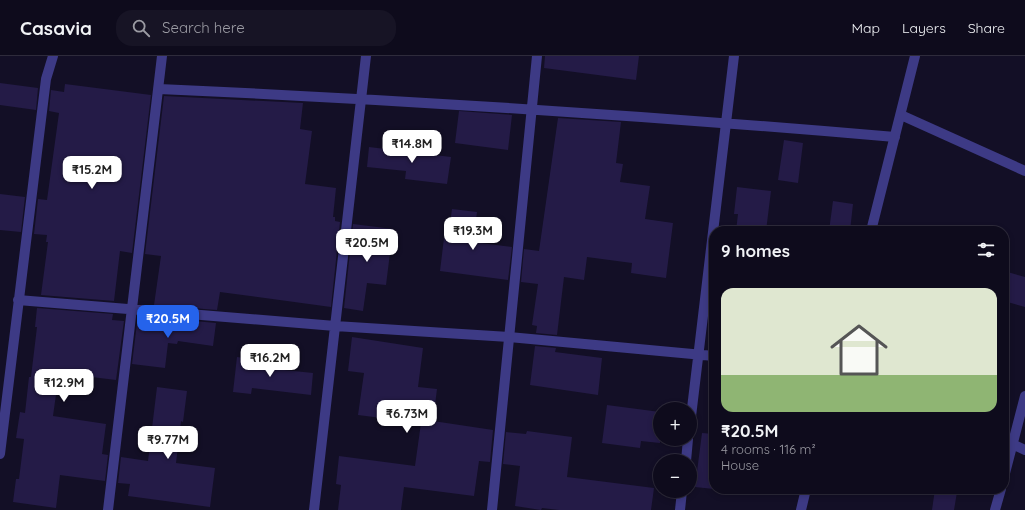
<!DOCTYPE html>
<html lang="en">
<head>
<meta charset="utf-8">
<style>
	:root { --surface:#0e0b1c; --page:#171425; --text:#f1f3f6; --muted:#9b9ba3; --line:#2e2b3b; --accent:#2563eb }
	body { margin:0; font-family:Quicksand,sans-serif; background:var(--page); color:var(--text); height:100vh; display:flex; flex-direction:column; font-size:15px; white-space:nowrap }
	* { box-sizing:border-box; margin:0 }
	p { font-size:13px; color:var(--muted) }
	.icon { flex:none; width:22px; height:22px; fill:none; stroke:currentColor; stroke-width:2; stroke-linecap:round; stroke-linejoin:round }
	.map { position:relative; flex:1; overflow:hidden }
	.details { position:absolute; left:709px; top:170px; width:300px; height:268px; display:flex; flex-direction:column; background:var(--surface); border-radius:16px; box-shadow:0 2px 6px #0003,0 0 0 1px var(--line) }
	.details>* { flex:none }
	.controls { position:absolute; left:653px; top:346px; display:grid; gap:8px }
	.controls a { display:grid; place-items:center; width:44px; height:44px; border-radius:50%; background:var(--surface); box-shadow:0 2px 6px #0003,0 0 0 1px var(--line); font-size:20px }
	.price { position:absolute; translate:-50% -34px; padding:0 9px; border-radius:8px; background:#fff; color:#222; font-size:13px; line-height:26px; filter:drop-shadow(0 1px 2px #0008) }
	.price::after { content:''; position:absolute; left:50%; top:24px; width:12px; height:9px; margin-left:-6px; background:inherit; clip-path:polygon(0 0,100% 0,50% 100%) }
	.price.on { background:var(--accent); color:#fff }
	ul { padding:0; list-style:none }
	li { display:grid; align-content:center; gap:8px; height:212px; padding:0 12px }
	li+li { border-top:1px solid var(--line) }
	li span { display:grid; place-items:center; height:124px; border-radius:12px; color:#555 }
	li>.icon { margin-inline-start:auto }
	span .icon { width:72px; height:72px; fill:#fffc; stroke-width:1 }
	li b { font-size:17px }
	h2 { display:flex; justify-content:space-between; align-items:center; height:48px; padding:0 12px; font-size:17px }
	header { display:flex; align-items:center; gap:24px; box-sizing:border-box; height:56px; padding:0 20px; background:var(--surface); border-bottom:1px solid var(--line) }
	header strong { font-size:19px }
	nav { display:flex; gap:22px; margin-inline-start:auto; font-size:14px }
	.search { width:280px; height:36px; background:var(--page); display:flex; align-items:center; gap:10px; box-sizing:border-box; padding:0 14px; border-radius:16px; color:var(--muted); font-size:15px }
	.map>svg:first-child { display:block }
</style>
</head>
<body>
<header>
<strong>Casavia</strong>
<div class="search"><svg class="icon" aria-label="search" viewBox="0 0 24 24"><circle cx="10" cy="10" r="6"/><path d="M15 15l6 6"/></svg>Search here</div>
<nav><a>Map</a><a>Layers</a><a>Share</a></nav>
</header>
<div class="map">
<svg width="1025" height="454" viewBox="0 0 1025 454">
	<rect width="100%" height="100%" fill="#130f26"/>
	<!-- building -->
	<path fill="#241b47" d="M545 0H639L636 24 544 12Z
		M0 27 38 32 36 54 0 49Z
		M65 28 151 39 132 197 120 195 114 245 41 239 48 186H46L47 179 34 178 38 143 47 144 59 57 49 55 51 34 64 36Z
		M164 40 303 47 300 73 312 75 305 128 336 132 333 161H335V165L340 166 331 251 220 236 217 254 154 249 161 200 145 198Z
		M459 55 512 59 508 94 455 87Z
		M558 62 621 66 616 107 623 108 620 126 650 130 645 163 673 167 666 222 631 217 632 207 587 201 584 224 564 221 557 279 536 277 537 270 532 269 538 228 521 226 524 193 539 195Z
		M784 84 803 87 798 127 778 124Z
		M369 91 451 101 447 128 405 123 406 115 367 111Z
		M737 131 771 135 766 175H736L738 158H734Z
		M0 138 25 141 21 176 0 174Z
		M833 145 853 148 850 175H829Z
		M452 153 477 156 473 186 512 191 508 224 440 215 444 182H448Z
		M353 168 393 173 386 229 367 227 363 255 344 252Z
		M1004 215 1025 221V251L1004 245Z
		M37 252 113 258 112 264 124 265 116 324 59 317 53 360 106 368 102 398 108 399 105 425 60 419 56 452 13 446 16 423H19L24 383 16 382 20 356 25 357 29 321H31L37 271H35Z
		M151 261 216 267 213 290 178 285 177 288 168 287 165 312 132 308 137 267 150 269Z
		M352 281 423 292 418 331 437 333 433 365 493 374 490 406 479 405 474 440 404 431 401 454H338L341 429 336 428 339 400 415 410 421 367 358 359 364 317 348 315Z
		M535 290 556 292 555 296 602 302 598 339 530 329Z
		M237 301 285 308 284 314 313 317 311 339 252 332 251 338 233 336Z
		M157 331 187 335 183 366 181 365 176 407 215 412 210 451 128 440 130 428 118 427 121 401 148 405Z
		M607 349 660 356V387L641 385 640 392 602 387Z
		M527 375 572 381 567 421 654 432 651 454H559L542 452 541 454 515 450 520 410 503 408 506 376 526 378Z
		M702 377 714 378V433L695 431Z
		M935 433 957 436 954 454H932Z"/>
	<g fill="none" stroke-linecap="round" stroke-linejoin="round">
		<!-- minor -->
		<path stroke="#3d3a85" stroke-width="10" d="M159 33C405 44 650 60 895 81
			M901 59 1025 115
			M871 175 915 0
			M18 244 335 270 509 281 714 300
			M690 369 734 0
			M1004 384 1025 394
			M0 398 46 23 53 0
			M686 405 688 383
			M1004 421 1025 340
			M108 454 162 0
			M314 454 366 0
			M492 454 537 0
			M680 454 682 435
			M801 454 806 433
			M995 454 1001 433"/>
	</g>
</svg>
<div class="controls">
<a>+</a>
<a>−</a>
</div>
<b class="price" style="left:412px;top:108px">₹14.8M</b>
<b class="price" style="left:92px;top:134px">₹15.2M</b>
<b class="price" style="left:473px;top:195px">₹19.3M</b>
<b class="price" style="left:367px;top:207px">₹20.5M</b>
<b class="price on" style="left:168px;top:283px">₹20.5M</b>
<b class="price" style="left:270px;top:322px">₹16.2M</b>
<b class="price" style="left:64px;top:347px">₹12.9M</b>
<b class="price" style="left:407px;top:378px">₹6.73M</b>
<b class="price" style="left:168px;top:404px">₹9.77M</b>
<section class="details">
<h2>9 homes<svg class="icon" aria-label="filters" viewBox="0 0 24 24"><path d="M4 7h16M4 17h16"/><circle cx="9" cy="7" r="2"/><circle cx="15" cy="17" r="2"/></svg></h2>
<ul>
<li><span style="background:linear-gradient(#dfe7d0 70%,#8fb573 0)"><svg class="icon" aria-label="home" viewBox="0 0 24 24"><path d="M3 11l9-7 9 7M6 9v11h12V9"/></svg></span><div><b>₹20.5M</b><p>4 rooms · 116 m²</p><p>House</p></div></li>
</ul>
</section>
</div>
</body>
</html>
